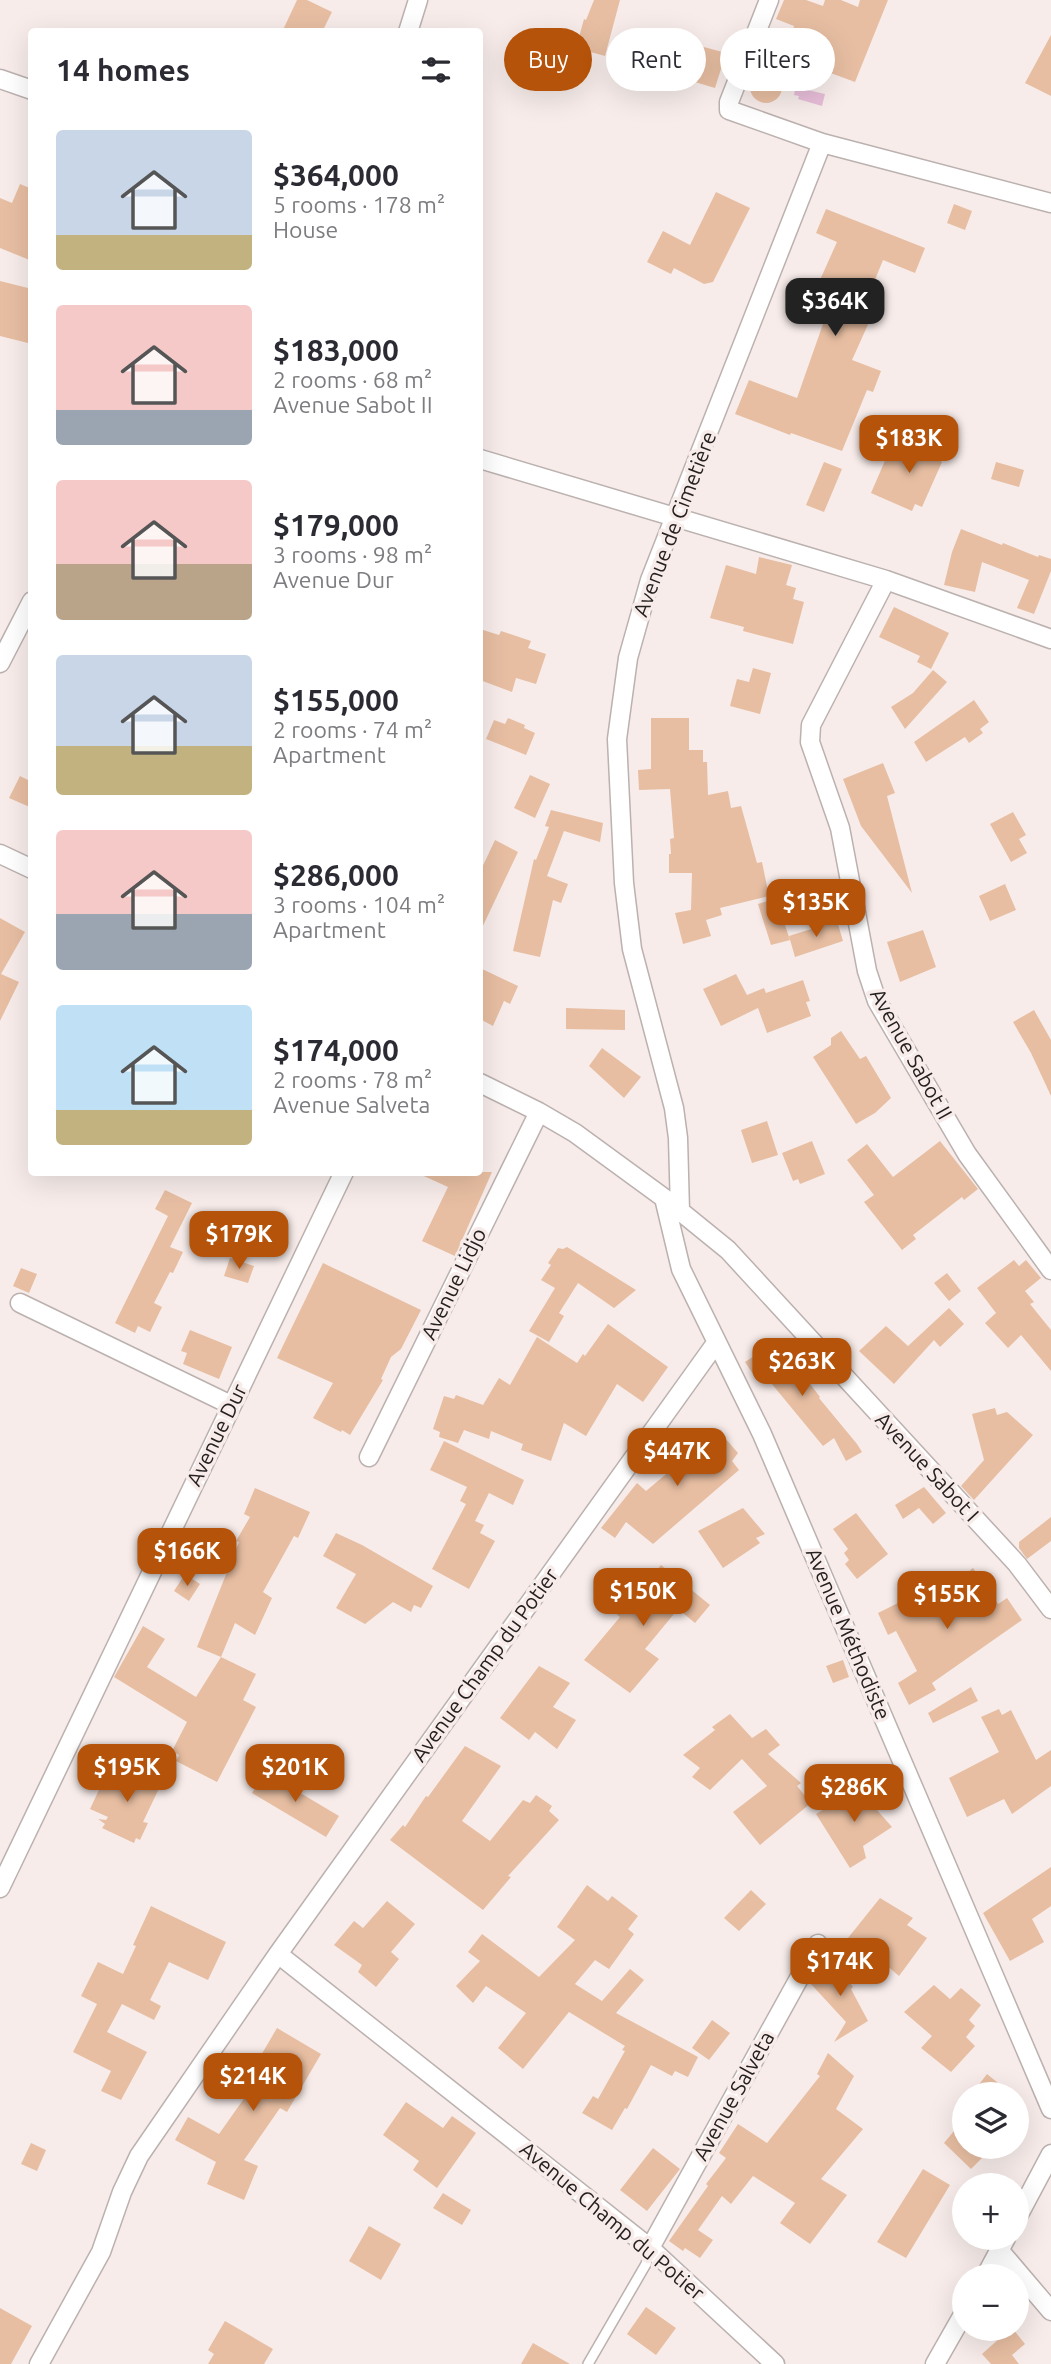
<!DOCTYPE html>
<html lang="en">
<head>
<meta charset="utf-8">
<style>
	:root { --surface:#fff; --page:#f7f7f7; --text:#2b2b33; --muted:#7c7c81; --accent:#b45309 }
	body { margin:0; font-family:Ubuntu,sans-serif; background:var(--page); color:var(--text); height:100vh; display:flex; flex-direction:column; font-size:26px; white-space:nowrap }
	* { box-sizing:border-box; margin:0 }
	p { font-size:23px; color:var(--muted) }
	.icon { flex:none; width:38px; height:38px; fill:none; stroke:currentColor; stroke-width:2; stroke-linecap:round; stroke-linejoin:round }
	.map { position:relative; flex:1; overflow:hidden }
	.details { position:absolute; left:28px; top:28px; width:455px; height:1148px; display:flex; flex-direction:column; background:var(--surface); border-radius:7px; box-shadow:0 7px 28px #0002 }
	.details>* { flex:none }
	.hud { position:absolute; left:504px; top:28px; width:441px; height:63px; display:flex; gap:14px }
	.controls { position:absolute; left:952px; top:2082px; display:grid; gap:14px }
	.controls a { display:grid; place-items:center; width:77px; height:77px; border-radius:50%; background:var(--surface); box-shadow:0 7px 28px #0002; font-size:35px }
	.price { position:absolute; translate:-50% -60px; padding:0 16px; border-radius:14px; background:var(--accent); color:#fff; font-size:23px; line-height:46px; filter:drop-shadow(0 2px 4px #0008) }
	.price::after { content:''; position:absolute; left:50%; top:42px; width:21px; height:16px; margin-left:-10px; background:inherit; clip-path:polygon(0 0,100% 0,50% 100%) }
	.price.selected { background:#222; color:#fff }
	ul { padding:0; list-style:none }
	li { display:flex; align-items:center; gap:21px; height:175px; padding:0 28px }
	li span { display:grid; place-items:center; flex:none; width:196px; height:140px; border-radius:7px; color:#555 }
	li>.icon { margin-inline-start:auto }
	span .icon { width:84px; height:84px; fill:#fffc; stroke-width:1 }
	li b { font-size:30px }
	h2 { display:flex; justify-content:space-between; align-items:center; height:84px; padding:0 28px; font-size:30px }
	.pill { padding:0 24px; border-radius:32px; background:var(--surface); box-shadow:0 7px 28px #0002; font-size:24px; line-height:63px }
	.pill.selected { background:var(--accent); color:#fff }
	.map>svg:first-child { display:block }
</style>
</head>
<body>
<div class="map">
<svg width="1051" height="2364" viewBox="0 0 1051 2364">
	<rect width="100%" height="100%" fill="#f7ecea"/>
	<!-- water -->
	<path fill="#e7bdd8" d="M799 88 825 94 822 106 798 99 799 96 794 95 795 90 798 91Z"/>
	<!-- building -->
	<path fill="#e7bea2" d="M297 0H307L332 12 322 32H282Z
		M594 0H620L605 56 576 48 584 19 586 20Z
		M784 0H806L823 6 825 0H841L858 7 860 0H888L855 82 809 65 813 56 798 50 802 39 792 33 794 26 776 19Z
		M1051 35V96L1025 83Z
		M678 40 726 53 715 88 668 74Z
		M750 87a16 16 0 1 1 32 0a16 16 0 1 1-32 0Z
		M20 184 32 189V261L0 248V198L12 203Z
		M716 192 750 208 713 282 704 284 674 268 671 274 647 262 663 231 690 245Z
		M954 204 972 211 965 230 947 223Z
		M826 209 925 248 915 273 883 260 866 302 875 309 852 360 881 371 873 392 867 390 842 451 791 433 790 435 735 414 749 380 797 398 823 324 813 319 823 296 815 291 837 242 816 233Z
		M0 281 32 289V344L0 336Z
		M914 436 939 447 935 458 942 462 922 507 915 504 912 511 871 493 887 456 898 461 904 447 909 448Z
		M824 462 842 469 824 512 806 505Z
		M996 462 1024 470 1019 487 991 479Z
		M961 529 1002 545 1003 543 1038 557 1039 555 1051 559V571L1034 614 1017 608 1029 580 982 562 975 592 944 585 952 552Z
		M759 557 792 565 786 585 796 588 793 599 804 602 793 644 743 631 744 627 710 618 726 565 756 574Z
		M894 607 949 633 931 669 917 662 920 656 879 637Z
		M480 629 499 635 501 631 531 641 528 648 546 654 536 684 516 678 512 692 480 680Z
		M753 668 771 673 760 714 730 706 737 679 749 682Z
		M933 670 947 682 905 729 891 707 913 693Z
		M974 700 989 722 980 729 983 733 969 743 965 737 926 762 914 742Z
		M508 718 525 725 524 728 535 733 526 755 486 739 494 720 505 724Z
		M651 718H689V750H703V762H707L708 795 728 791 731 808 741 806 757 863 762 862 769 896 720 908 722 915 706 920 711 936 683 944 675 913 691 910 692 873H669V854H671L670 839 674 838 670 789 639 790 638 770 651 769Z
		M883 763 895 793 887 796 912 893 861 826 843 779Z
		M530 775 550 784 535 818 514 808Z
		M20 776 32 782V808L9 798Z
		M551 810 603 823 600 842 564 831 547 876 568 884 561 903 553 900 540 957 513 951 534 859 536 860 549 827 545 826Z
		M1013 812 1026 835 1019 839 1027 853 1011 862 990 824Z
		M495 840 518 852 480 932V872Z
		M1005 884 1016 910 990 921 979 896Z
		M776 898 790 940 771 945 758 904Z
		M0 918 25 932 1 974 19 982 0 1021Z
		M837 921 843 941 795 957 789 936Z
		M923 930 936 967 900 982 887 942Z
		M480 968 518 986 510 1004 504 1001 493 1026 480 1019Z
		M736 974 747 995 764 988 766 993 803 980 810 1001 806 1002 811 1016 767 1033 758 1008 721 1026 703 989Z
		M566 1008 625 1010V1030L566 1029Z
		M1034 1010 1051 1040V1096L1031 1053 1013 1022Z
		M841 1031 860 1059 866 1056 891 1098 875 1113 856 1124 813 1057 831 1045V1038Z
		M602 1048 641 1077 624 1098 589 1066Z
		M767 1121 778 1155 752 1163 741 1130Z
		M812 1141 825 1174 800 1184 798 1179 793 1181 782 1153Z
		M940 1141 978 1189 964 1200 962 1197 913 1235 916 1239 902 1250 864 1202 874 1195 847 1160 867 1144 893 1177Z
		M415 1172H492L455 1256 422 1241 448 1187Z
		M165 1190 192 1203 170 1247 183 1252 173 1273 170 1272 154 1303 162 1307 150 1332 138 1326 135 1333 115 1323 168 1216 155 1209Z
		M567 1247 636 1290 614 1308 578 1283 559 1313 564 1316 549 1342 529 1331 555 1288 541 1280 551 1265 548 1263 558 1248 563 1249Z
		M230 1258 254 1266 248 1283 224 1276Z
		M1014 1260 1019 1266 1026 1260 1041 1278 1025 1291 1034 1302 1030 1304 1051 1330V1371L1021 1335 1008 1348 985 1323 996 1313 977 1288Z
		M323 1263 421 1310 401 1349 391 1357 381 1379 383 1380 350 1435 342 1430 341 1432 313 1418 333 1383 277 1358Z
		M21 1268 37 1274 29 1293 13 1286Z
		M947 1273 961 1291 949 1301 934 1283Z
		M949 1308 964 1324 940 1347 934 1340 894 1384 859 1351 886 1326 908 1346Z
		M608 1324 668 1367 643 1402 617 1384 586 1436 564 1423 551 1461 521 1450 523 1444 491 1431 489 1439 464 1430 458 1443 439 1437 440 1432 433 1429 444 1396 454 1399 456 1395 483 1405 499 1378 510 1385 537 1337 577 1363 583 1354 585 1356Z
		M190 1330 232 1347 219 1379 183 1364 187 1353 181 1351Z
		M777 1341 820 1397 819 1398 857 1444 862 1452 846 1461 834 1438 823 1446 762 1372 755 1377 745 1362Z
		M995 1408 997 1415 1007 1412 1033 1435 974 1500 961 1486 984 1460 972 1414Z
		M703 1430 709 1436 718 1430 738 1453 732 1461 739 1470 653 1544 626 1522 615 1538 601 1528 637 1483 646 1491 683 1460 677 1449Z
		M444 1441 524 1480 513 1505 489 1493 475 1521 484 1525 480 1533 495 1541 469 1589 432 1569 466 1504 460 1501 467 1487 430 1470Z
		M924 1487 946 1513 933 1524 919 1508 903 1519 895 1505Z
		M255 1488 310 1512 298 1538 294 1536 263 1592 272 1598 255 1635 235 1623 221 1657 197 1647 239 1542 236 1541 250 1517 244 1514Z
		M743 1508 765 1534 756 1538 760 1543 723 1568 698 1531Z
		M856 1513 888 1554 857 1579 845 1564 849 1560 844 1553 848 1549 833 1529Z
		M1051 1517V1541L1027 1559 1019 1548V1542Z
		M336 1533 362 1545 433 1586 421 1608 414 1605 411 1612 393 1602 365 1624 336 1608 356 1574 323 1556Z
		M661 1565 710 1605 695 1623 678 1609 645 1649 659 1659 630 1693 584 1660 620 1617 614 1612 634 1587 640 1591Z
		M973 1568 998 1604 1007 1598 1022 1620 932 1683 936 1690 909 1705 898 1683 917 1671 896 1631 888 1635 878 1613 912 1596 921 1613Z
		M185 1574 200 1584 189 1601 174 1591Z
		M143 1626 165 1639 147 1667 196 1697 221 1657 256 1674 243 1700 256 1707 217 1782 176 1761 179 1755 172 1751 187 1722 114 1677Z
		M843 1660 849 1677 833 1683 826 1666Z
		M539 1666 570 1683 553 1707 576 1720 557 1749 535 1732 529 1740 500 1718Z
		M971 1687 978 1701 933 1723 928 1713Z
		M999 1709 1002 1715 1011 1710 1036 1760 1051 1750V1786L1012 1814 1004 1799 967 1817 949 1778 999 1752 981 1717Z
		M730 1714 752 1738 766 1729 780 1745 768 1754 801 1783 797 1786 811 1803 760 1845 733 1812 767 1786 742 1759 710 1790 692 1777 700 1768 683 1755 715 1730 712 1727Z
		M465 1746 501 1766 462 1821 490 1841 523 1800 530 1803 536 1795 552 1806 549 1811 559 1820 508 1876 511 1877 483 1910 390 1840 403 1825 405 1827 426 1796 428 1797Z
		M135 1767 163 1780 143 1822 148 1823 140 1840 136 1838 134 1843 102 1828 105 1824 98 1819 106 1820 108 1817 90 1809 105 1777 125 1787Z
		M265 1772 339 1816 326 1837 252 1793Z
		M860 1787 868 1796 872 1793 883 1805 877 1810 892 1827 863 1846 866 1858 850 1868 816 1814Z
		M1051 1867V1906L1032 1919 1044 1942 1010 1961 983 1913Z
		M587 1885 608 1901 612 1896 638 1916 628 1929 634 1934 609 1969 595 1960 575 1984 602 2001 630 1969 644 1980 616 2013 698 2057 688 2077 675 2071 672 2076 651 2065 627 2109 625 2108 612 2130 582 2113 593 2096 598 2099 625 2051 622 2050 625 2046 569 2012 523 2069 498 2048 526 2013 486 1986 473 2003 456 1986 480 1961 468 1952 482 1934 539 1977 575 1940 557 1927Z
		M751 1890 766 1904 739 1931 724 1918Z
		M880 1898 913 1918 907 1925 927 1938 899 1976 878 1958 873 1964 844 1943Z
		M387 1901 415 1924 391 1952 399 1959 376 1987 358 1972 362 1965 334 1945 354 1921 363 1928Z
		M151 1906 226 1942 208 1980 169 1962 150 2000 161 2006 154 2020 122 2004 107 2032 147 2052 121 2100 101 2091 111 2071 73 2052 97 2004 81 1996 98 1962 123 1974 136 1946 133 1945Z
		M834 1962 853 1987 851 1989 868 2021 834 2042 846 2022 810 1983Z
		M934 1985 950 1999 961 1988 981 2005 969 2020 975 2026 966 2037 975 2046 951 2072 921 2048 932 2036 904 2012Z
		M712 2020 730 2033 709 2060 692 2048Z
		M277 2028 321 2054 287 2112 280 2108 244 2160 258 2166 244 2200 207 2184 216 2162 175 2140 188 2117 219 2134 250 2090 243 2086Z
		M828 2053 854 2076 836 2109 863 2129 821 2179 847 2195 810 2244 780 2223 795 2203 753 2176 731 2204 722 2196 698 2230 713 2240 700 2258 685 2248 683 2251 669 2241 708 2186 706 2184 726 2158 719 2153 738 2124 767 2143 820 2076 817 2074Z
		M987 2074 1013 2095H971Z
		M406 2102 443 2128 452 2116 476 2133 437 2188 413 2170 419 2161 383 2135Z
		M964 2119V2147H993L971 2169 944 2143Z
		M31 2143 46 2150 37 2171 21 2164Z
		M653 2148 680 2169 647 2211 620 2190Z
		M923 2169 950 2185 906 2258 877 2242Z
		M443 2193 471 2210 462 2225 433 2208Z
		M369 2226 401 2244 381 2280 349 2261Z
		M646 2307 676 2328 656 2355 627 2334Z
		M0 2308 32 2326 11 2364H0Z
		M225 2321 273 2349 264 2364H208L214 2354 208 2350Z
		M1010 2329H1013L1025 2344 1012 2355 1019 2364H991L982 2354Z
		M533 2343 570 2364H521Z"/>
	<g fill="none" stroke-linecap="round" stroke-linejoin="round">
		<!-- lane casing -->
		<g stroke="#bbb1af" stroke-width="12">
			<path id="lane" d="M588 2364 646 2264 650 2249"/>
		</g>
		<!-- street casing -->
		<g stroke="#bbb1af" stroke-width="21">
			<path id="street" d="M769 0 729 102V110L822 143 1051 203
				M408 32 418 0
				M0 79 32 90
				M480 459 886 580 1051 639
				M886 580 811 725 810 742 840 828 867 971 877 1001 967 1154 1051 1270
				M0 663 32 601
				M0 854 32 869
				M480 1083 539 1112 575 1133 664 1198 728 1250 1017 1564 1051 1609
				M664 1198 681 1269 762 1434 1051 2109
				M680 1211 678 1138 674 1108 632 949 624 883 617 739 628 658 650 580 822 143
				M20 1303 231 1405
				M369 1457 539 1112
				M0 1888 344 1172
				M278 1954 650 2248 775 2364
				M1017 2218 1051 2154
				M650 2248 818 1944
				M1000 2251 1051 2311
				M985 2277 1006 2238
				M39 2364 101 2252 122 2192 139 2156 278 1954 716 1343
				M935 2364 964 2313"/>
		</g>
		<!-- lane -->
		<use href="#lane" stroke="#fff" stroke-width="9"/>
		<!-- street -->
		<use href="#street" stroke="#fff" stroke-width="18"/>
	</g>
	<g text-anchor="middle" stroke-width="7" stroke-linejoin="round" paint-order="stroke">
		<!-- street labels -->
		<g font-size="21" fill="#252120" stroke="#f7ecea">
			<text transform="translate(675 524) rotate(-69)" y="7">Avenue de Cimetière</text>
			<text transform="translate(911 1054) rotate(61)" y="7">Avenue Sabot II</text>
			<text transform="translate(454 1284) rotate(-64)" y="7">Avenue Lidjo</text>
			<text transform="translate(217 1435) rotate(-64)" y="7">Avenue Dur</text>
			<text transform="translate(927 1467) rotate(47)" y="7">Avenue Sabot I</text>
			<text transform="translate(848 1634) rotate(67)" y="7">Avenue Méthodiste</text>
			<text transform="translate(485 1665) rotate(-54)" y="7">Avenue Champ du Potier</text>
			<text transform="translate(734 2096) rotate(-61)" y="7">Avenue Salveta</text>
			<text transform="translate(612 2221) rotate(40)" y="7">Avenue Champ du Potier</text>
		</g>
	</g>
</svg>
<div class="controls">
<a><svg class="icon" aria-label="layers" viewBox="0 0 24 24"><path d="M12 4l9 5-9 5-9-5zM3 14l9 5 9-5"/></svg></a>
<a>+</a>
<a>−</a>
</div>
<b class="price selected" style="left:835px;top:338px">$364K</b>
<b class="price" style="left:909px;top:475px">$183K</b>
<b class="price" style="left:816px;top:939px">$135K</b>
<b class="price" style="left:239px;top:1271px">$179K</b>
<b class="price" style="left:802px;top:1398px">$263K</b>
<b class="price" style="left:677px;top:1488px">$447K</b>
<b class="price" style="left:187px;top:1588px">$166K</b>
<b class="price" style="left:643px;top:1628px">$150K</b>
<b class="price" style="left:947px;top:1631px">$155K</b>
<b class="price" style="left:127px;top:1804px">$195K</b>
<b class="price" style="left:295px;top:1804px">$201K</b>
<b class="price" style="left:854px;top:1824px">$286K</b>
<b class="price" style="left:840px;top:1998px">$174K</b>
<b class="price" style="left:253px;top:2113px">$214K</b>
<div class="hud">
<a class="pill selected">Buy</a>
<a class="pill">Rent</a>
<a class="pill">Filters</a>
</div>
<section class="details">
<h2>14 homes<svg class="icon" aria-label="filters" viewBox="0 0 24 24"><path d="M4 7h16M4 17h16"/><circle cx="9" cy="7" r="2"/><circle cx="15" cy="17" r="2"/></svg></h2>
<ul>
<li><span style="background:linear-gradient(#c9d6e8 75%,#c2b280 0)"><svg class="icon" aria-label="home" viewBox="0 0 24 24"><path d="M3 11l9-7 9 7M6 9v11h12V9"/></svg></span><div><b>$364,000</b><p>5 rooms · 178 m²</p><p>House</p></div></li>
<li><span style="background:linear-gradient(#f6c9c9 75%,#9aa5b1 0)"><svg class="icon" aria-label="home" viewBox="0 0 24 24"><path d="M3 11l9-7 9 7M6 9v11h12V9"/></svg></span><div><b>$183,000</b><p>2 rooms · 68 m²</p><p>Avenue Sabot II</p></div></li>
<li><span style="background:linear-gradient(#f6c9c9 60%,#b9a48a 0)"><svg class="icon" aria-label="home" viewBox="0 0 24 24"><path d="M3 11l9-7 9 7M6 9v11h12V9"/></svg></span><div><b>$179,000</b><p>3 rooms · 98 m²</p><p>Avenue Dur</p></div></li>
<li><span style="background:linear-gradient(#c9d6e8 65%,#c2b280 0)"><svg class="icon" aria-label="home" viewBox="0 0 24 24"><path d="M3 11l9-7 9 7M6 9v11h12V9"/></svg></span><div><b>$155,000</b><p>2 rooms · 74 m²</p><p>Apartment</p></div></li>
<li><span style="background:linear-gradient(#f6c9c9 60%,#9aa5b1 0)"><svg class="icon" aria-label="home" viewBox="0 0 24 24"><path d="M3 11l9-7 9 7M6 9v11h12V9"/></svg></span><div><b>$286,000</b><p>3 rooms · 104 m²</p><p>Apartment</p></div></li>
<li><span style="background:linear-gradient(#bfe0f5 75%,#c2b280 0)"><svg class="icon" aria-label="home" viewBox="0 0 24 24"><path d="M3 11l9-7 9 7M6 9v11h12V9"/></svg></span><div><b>$174,000</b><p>2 rooms · 78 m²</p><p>Avenue Salveta</p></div></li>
</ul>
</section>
</div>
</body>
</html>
